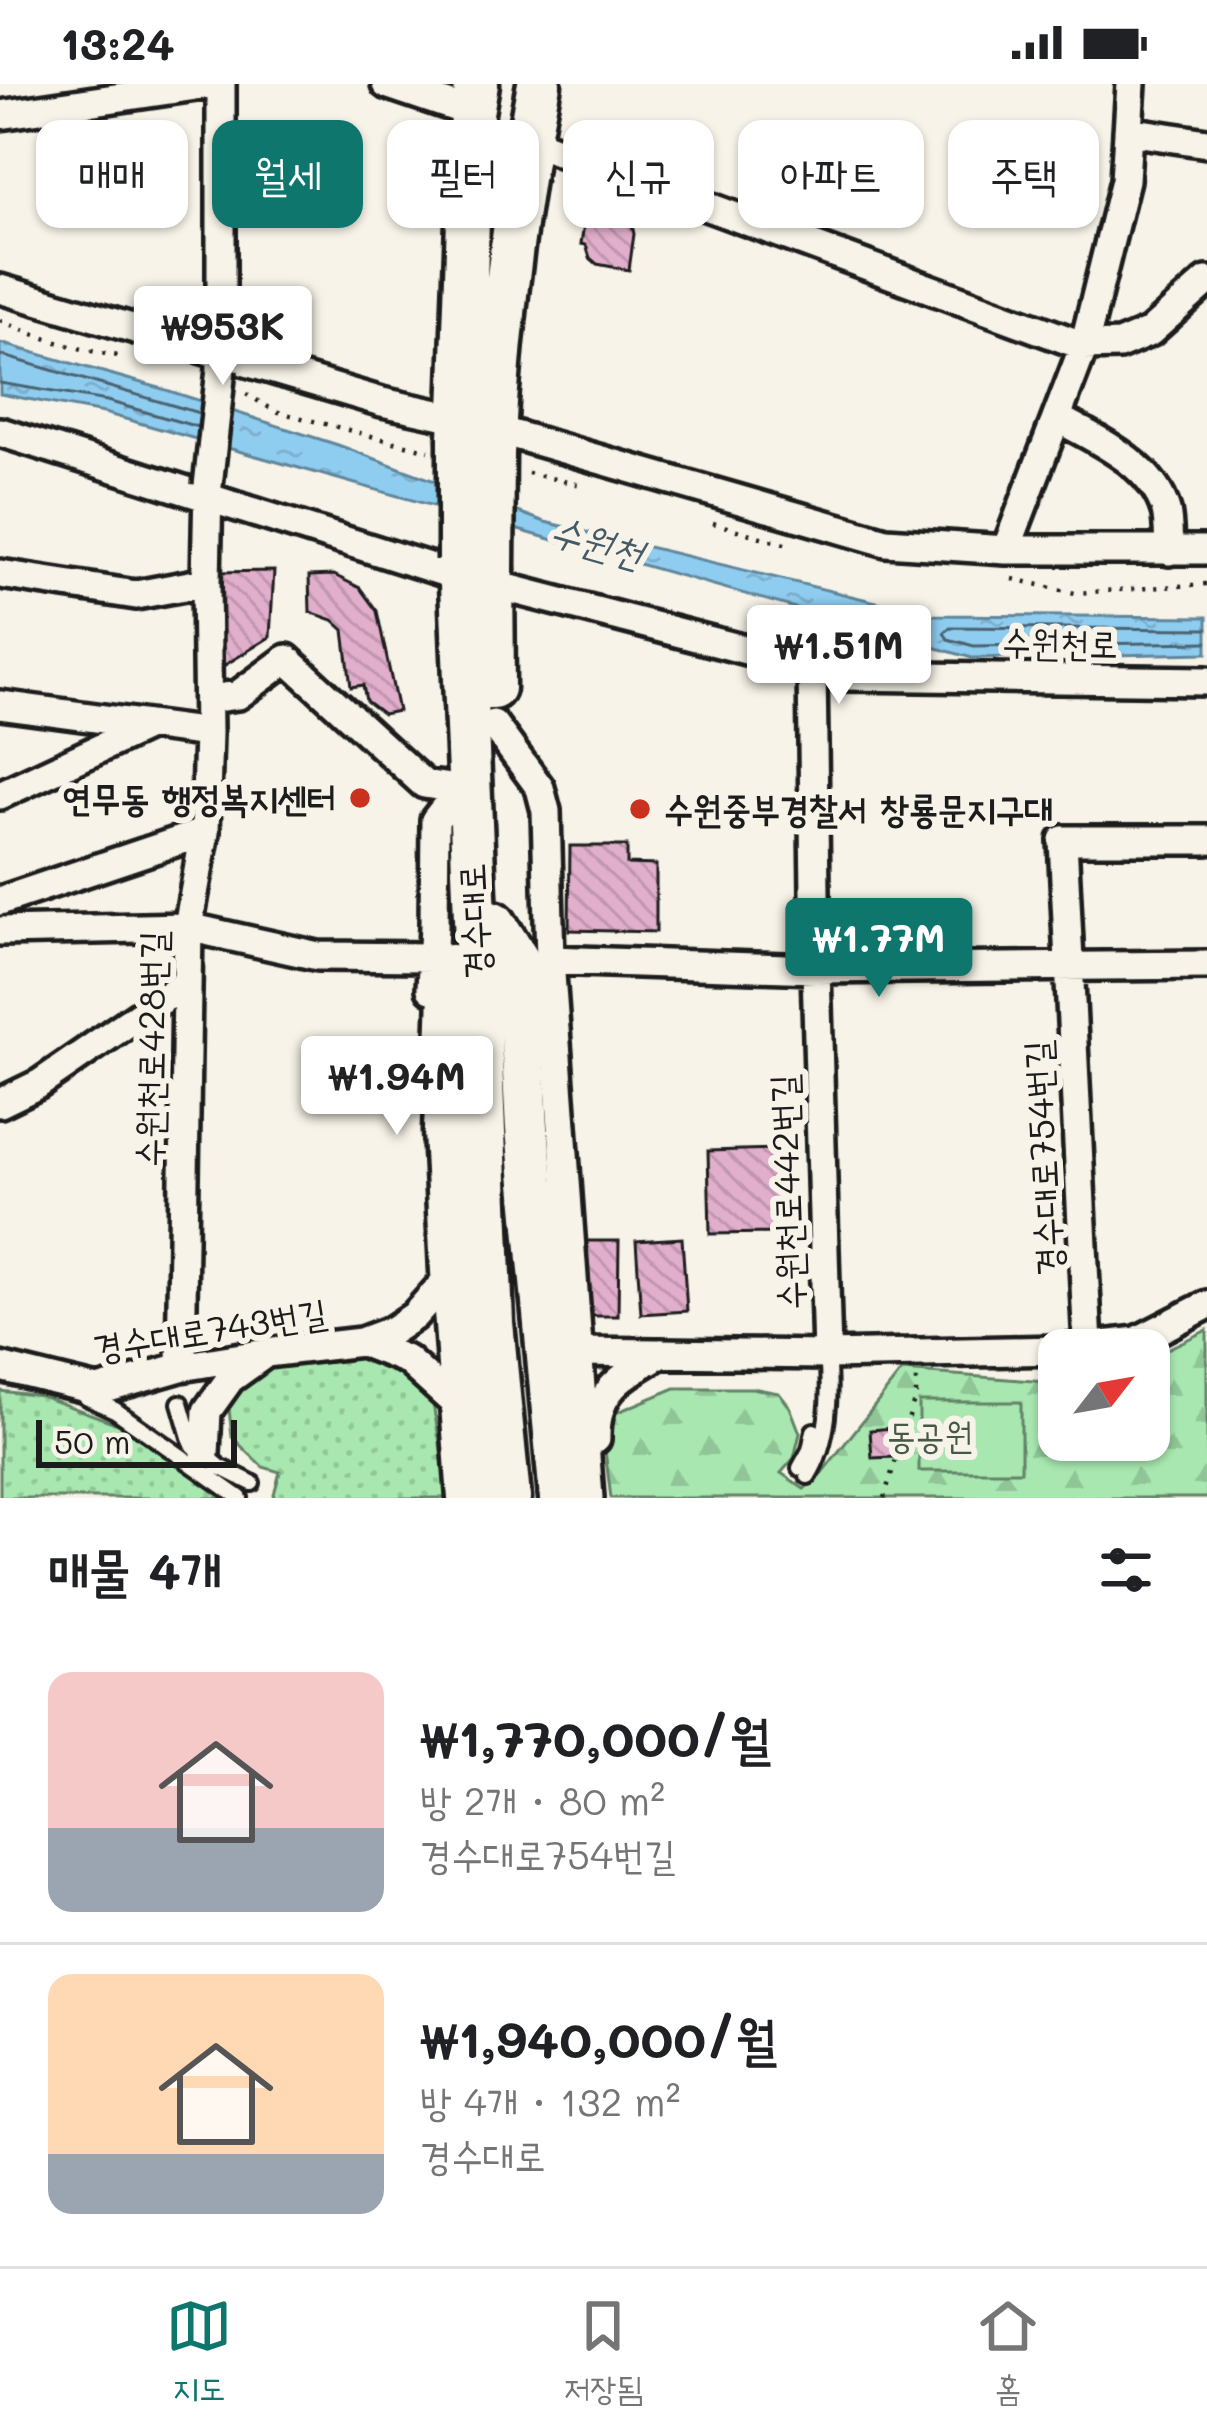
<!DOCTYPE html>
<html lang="ko">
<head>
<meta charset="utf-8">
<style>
	:root { --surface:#fff; --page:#f2f2f2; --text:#202124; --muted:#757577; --line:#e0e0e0; --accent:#0f766e }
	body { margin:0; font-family:Mali,"Poor Story",sans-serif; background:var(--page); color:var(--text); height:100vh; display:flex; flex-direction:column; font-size:45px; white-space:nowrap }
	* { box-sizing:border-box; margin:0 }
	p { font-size:39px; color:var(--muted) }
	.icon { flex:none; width:66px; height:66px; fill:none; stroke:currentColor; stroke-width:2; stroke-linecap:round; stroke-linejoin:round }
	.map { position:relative; height:1414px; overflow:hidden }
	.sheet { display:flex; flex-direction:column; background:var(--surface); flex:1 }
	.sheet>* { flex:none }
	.hud { position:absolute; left:36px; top:36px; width:1137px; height:108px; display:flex; gap:24px }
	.needle { width:78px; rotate:59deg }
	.controls { position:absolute; left:1038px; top:1245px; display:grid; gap:24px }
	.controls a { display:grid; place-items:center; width:132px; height:132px; border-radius:24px; background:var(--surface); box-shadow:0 3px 9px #0004; font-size:60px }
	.scale { position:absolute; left:36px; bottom:30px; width:201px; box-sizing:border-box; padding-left:12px; border:6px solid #1c1c1c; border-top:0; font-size:33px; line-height:42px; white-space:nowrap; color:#1c1c1c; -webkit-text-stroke:9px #f7f3e8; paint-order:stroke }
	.price { position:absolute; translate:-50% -102px; padding:0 27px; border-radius:12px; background:#fff; color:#222; font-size:39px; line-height:78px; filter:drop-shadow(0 3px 6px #0008) }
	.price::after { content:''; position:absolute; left:50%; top:72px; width:36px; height:27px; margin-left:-18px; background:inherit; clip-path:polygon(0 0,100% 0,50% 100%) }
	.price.selected { background:var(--accent); color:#fff }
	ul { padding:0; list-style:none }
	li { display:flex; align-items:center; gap:36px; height:300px; padding:0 48px }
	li+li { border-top:3px solid var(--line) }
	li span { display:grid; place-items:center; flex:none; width:336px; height:240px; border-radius:24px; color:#555 }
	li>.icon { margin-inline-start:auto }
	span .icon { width:144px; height:144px; fill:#fffc; stroke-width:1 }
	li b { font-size:51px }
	h2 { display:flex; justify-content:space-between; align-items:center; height:144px; padding:0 48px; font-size:51px }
	.chip { padding:0 42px; border-radius:24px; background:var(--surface); box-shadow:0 3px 9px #0004; font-size:42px; line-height:108px }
	.chip.selected { background:var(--accent); color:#fff }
	.status { display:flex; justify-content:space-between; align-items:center; height:84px; padding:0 60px; background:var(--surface); direction:ltr }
	.status svg { height:33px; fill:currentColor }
	.menu { display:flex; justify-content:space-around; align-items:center; height:168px; border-top:3px solid var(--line); background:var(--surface); font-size:33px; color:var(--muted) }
	.menu a { display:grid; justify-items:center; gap:6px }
	.menu .selected { color:var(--accent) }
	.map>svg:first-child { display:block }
</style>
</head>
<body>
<div class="status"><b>13:24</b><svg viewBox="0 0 49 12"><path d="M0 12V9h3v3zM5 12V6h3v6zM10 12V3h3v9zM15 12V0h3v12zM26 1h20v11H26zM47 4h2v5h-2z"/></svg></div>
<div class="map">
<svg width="1207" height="1414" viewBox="0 0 1207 1414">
	<defs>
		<pattern id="forest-firs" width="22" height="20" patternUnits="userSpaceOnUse" patternTransform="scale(3)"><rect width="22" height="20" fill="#a8e8b0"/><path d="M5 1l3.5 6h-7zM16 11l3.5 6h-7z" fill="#90c697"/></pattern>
		<pattern id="park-dots" width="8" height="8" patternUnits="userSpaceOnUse" patternTransform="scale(3)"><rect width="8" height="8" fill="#a8e8b0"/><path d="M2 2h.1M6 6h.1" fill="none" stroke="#90c697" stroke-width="1.8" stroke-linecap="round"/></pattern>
		<pattern id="water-ripples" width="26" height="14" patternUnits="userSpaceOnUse" patternTransform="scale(3)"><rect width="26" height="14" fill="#8fcdf0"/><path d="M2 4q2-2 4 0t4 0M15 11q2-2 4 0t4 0" fill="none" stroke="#7bafcd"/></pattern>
		<pattern id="building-back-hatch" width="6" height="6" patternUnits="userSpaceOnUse" patternTransform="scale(3)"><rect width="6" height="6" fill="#e1aecb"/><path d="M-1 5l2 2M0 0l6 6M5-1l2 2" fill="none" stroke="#c095ae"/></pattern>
	</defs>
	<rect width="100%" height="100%" fill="#f7f3e8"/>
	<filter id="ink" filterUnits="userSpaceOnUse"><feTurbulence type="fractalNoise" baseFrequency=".00833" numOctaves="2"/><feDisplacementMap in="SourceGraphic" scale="24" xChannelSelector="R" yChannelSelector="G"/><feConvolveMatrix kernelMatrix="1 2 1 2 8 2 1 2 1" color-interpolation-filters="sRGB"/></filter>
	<g filter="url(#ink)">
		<!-- forest -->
		<path fill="url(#forest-firs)" stroke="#628266" stroke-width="3" d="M1207 1246V1414H611L601 1335 675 1304H752L779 1309 790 1323 800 1349 794 1374 781 1389 804 1405 821 1390 902 1287 1047 1298 1059 1294V1356H1149V1270L1167 1265Z"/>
		<!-- park -->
		<path fill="url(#park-dots)" stroke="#628266" stroke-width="3" d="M336 1272 389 1274 432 1315 440 1359 447 1414H273L280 1388 263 1383 232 1353 229 1325 250 1293 274 1279Z
			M0 1307 41 1312 146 1350 212 1403 231 1414H0Z"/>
		<!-- pitch -->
		<path fill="#a8e8b0" stroke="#628266" stroke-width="3" d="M919 1318H1021V1387H919Z"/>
		<!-- water -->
		<path fill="url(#water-ripples)" stroke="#61869b" stroke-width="3" d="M0 259 163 305 338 361 545 438 930 531 1207 533V569L972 574 104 329 0 310Z"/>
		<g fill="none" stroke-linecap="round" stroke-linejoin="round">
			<!-- shore -->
			<path stroke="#4a6371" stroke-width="3" d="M0 271 199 329
				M0 299 107 317 198 343
				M1207 545 950 543 944 549 948 555 974 562 1207 558"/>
		</g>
		<!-- building -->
		<path fill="url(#building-back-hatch)" stroke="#1c1c1c" stroke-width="3" d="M590 101 609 107 623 119 630 130 634 150 629 186 597 180 590 174 586 161 581 160Z
			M274 487 270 553 220 584 219 488Z
			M334 491 360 504 377 527 398 627 383 630 366 617 363 601 351 603 344 546 333 536 310 528 309 492Z
			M570 762H627V780L656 781V848L569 846Z
			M780 1065 782 1149 710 1150 708 1067Z
			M682 1154 687 1227 641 1230 636 1157Z
			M579 1157H619L618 1232H578Z
			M893 1344 895 1373 872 1374 870 1346Z"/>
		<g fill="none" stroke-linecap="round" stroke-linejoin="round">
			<!-- lane casing -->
			<g stroke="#1c1c1c" stroke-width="22">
				<path id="lane" d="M86 1313 115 1326 240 1414
					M180 1319 192 1360 220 1383 252 1399
					M800 1384 810 1366 814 1347
					M808 1392C829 1359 831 1310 827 1271"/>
			</g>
			<!-- street casing -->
			<g stroke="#1c1c1c" stroke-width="36">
				<path id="street" d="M221 0V284
					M386 0 472 29
					M0 31 210 0
					M1128 47 1207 59
					M528 56 1084 262 1119 261 1150 248 1207 197
					M0 205 382 318 461 335
					M1057 334C1096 355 1153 380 1166 427 1169 439 1168 454 1169 467
					M494 345 886 458 1006 466H1207
					M0 348 460 493
					M1006 466 1084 262 1125 96 1131 0
					M0 490 136 511 206 498
					M492 500 846 592 1207 597
					M812 583 816 885 827 1271
					M209 615 238 611 287 575 424 700 450 704
					M0 621 208 649
					M493 640 540 704 546 727 550 876 589 1414
					M0 711 148 642
					M0 817 205 748
					M0 847 188 843 318 872 433 873
					M550 876 816 885 1207 881
					M431 905 434 842 435 736 450 717
					M0 1019 39 1000 187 898
					M361 1258 407 1276 449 1314
					M1088 1262 1063 756H1207
					M576 1268 827 1271 1060 1266 1137 1257 1207 1221
					M0 1283 98 1307 181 1283 266 1269 361 1258 393 1246 414 1232 440 1203
					M181 1283 188 843 205 748 208 649 206 498 208 402
					M596 1355C595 1305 622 1293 661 1269
					M205 1370 207 1327 230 1295 262 1272"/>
			</g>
			<!-- primary casing -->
			<g stroke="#1c1c1c" stroke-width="51">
				<path id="primary" d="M460 355 472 29 477 0
					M493 369C499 245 515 121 539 0
					M460 476 492 1239 509 1414
					M492 486 493 604
					M494 839 518 877 527 1044 561 1414
					M451 882 445 1047 452 1187 469 1414"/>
			</g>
			<!-- path -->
			<path stroke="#1c1c1c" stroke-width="4.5" stroke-dasharray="3 9" stroke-linecap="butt" d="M0 236C41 255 81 267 126 273
				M246 310 275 327 429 367
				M528 389 581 401
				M713 439 788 461
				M1013 495 1075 509 1207 500
				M884 1414 916 1310V1293"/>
			<!-- lane -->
			<use href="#lane" stroke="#f7f3e8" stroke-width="14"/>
			<!-- street -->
			<use href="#street" stroke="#f7f3e8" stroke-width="27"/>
			<!-- primary -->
			<use href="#primary" stroke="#f7f3e8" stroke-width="42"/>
			<!-- street-bridge casing -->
			<g stroke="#1c1c1c" stroke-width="36" stroke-linecap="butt">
				<path id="street-bridge" d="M208 402 221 285"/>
			</g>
			<!-- primary-bridge casing -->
			<g stroke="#1c1c1c" stroke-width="51" stroke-linecap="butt">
				<path id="primary-bridge" d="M460 476V355
					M492 486 493 369"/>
			</g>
			<!-- street-bridge -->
			<use href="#street-bridge" stroke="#f7f3e8" stroke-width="27"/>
			<!-- primary-bridge -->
			<use href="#primary-bridge" stroke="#f7f3e8" stroke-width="42"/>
		</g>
	</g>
	<!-- markers -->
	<g fill="#c8321e" stroke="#f7f3e8" stroke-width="4.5">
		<circle cx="360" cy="714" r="12"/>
		<circle cx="640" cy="725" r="12"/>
	</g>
	<g text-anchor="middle" stroke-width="12" stroke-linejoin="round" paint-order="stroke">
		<!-- street labels -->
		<g font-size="36" fill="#1c1c1c" stroke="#f7f3e8">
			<text transform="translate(1060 559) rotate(1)" y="13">수원천로</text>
			<text transform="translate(474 837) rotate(-93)" y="13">경수대로</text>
			<text transform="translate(151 965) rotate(-89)" y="13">수원천로428번길</text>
			<text transform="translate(1043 1074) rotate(-93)" y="13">경수대로754번길</text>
			<text transform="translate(787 1108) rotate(-92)" y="13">수원천로442번길</text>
			<text transform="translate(210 1246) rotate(-9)" y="13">경수대로743번길</text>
		</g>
		<!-- poi labels -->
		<g font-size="36" font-weight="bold" fill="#1c1c1c" stroke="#f7f3e8" text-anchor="end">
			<text x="336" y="727">연무동 행정복지센터</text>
			<text x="664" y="738" text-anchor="start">수원중부경찰서 창룡문지구대</text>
		</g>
		<!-- park labels -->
		<g font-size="36" fill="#465948" stroke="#f7f3e8">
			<text x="930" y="1364">동공원</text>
		</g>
		<!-- water labels -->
		<g font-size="39" font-style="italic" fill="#445a66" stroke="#f7f3e8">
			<text transform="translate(597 458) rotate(16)" y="14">수원천</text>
		</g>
	</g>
</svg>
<div class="controls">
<a><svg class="needle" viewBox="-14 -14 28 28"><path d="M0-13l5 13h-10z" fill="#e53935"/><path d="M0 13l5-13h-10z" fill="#757577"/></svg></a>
</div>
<div class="scale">50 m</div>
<b class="price" style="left:223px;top:304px">₩953K</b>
<b class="price" style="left:839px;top:623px">₩1.51M</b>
<b class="price selected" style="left:879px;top:916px">₩1.77M</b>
<b class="price" style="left:397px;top:1054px">₩1.94M</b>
<div class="hud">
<a class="chip">매매</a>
<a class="chip selected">월세</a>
<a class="chip">필터</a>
<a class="chip">신규</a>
<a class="chip">아파트</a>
<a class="chip">주택</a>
</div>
</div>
<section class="sheet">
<h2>매물 4개<svg class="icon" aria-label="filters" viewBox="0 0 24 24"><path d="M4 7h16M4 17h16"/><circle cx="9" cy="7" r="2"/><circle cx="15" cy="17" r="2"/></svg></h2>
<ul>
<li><span style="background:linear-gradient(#f6c9c9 65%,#9aa5b1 0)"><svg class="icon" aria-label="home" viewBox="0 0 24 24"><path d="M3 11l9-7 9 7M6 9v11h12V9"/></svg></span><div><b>₩1,770,000/월</b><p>방 2개 · 80 m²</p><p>경수대로754번길</p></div></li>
<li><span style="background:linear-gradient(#ffd9b3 75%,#9aa5b1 0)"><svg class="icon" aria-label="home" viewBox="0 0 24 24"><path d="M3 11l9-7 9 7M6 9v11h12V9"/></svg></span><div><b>₩1,940,000/월</b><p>방 4개 · 132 m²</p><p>경수대로</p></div></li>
</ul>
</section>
<nav class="menu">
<a class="selected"><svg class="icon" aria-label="map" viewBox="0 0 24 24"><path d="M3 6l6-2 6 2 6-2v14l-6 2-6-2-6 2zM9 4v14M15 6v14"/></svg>지도</a>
<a><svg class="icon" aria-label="saved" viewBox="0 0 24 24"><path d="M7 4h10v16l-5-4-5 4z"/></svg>저장됨</a>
<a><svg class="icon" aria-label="home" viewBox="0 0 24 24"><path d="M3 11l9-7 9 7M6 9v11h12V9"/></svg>홈</a>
</nav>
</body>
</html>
